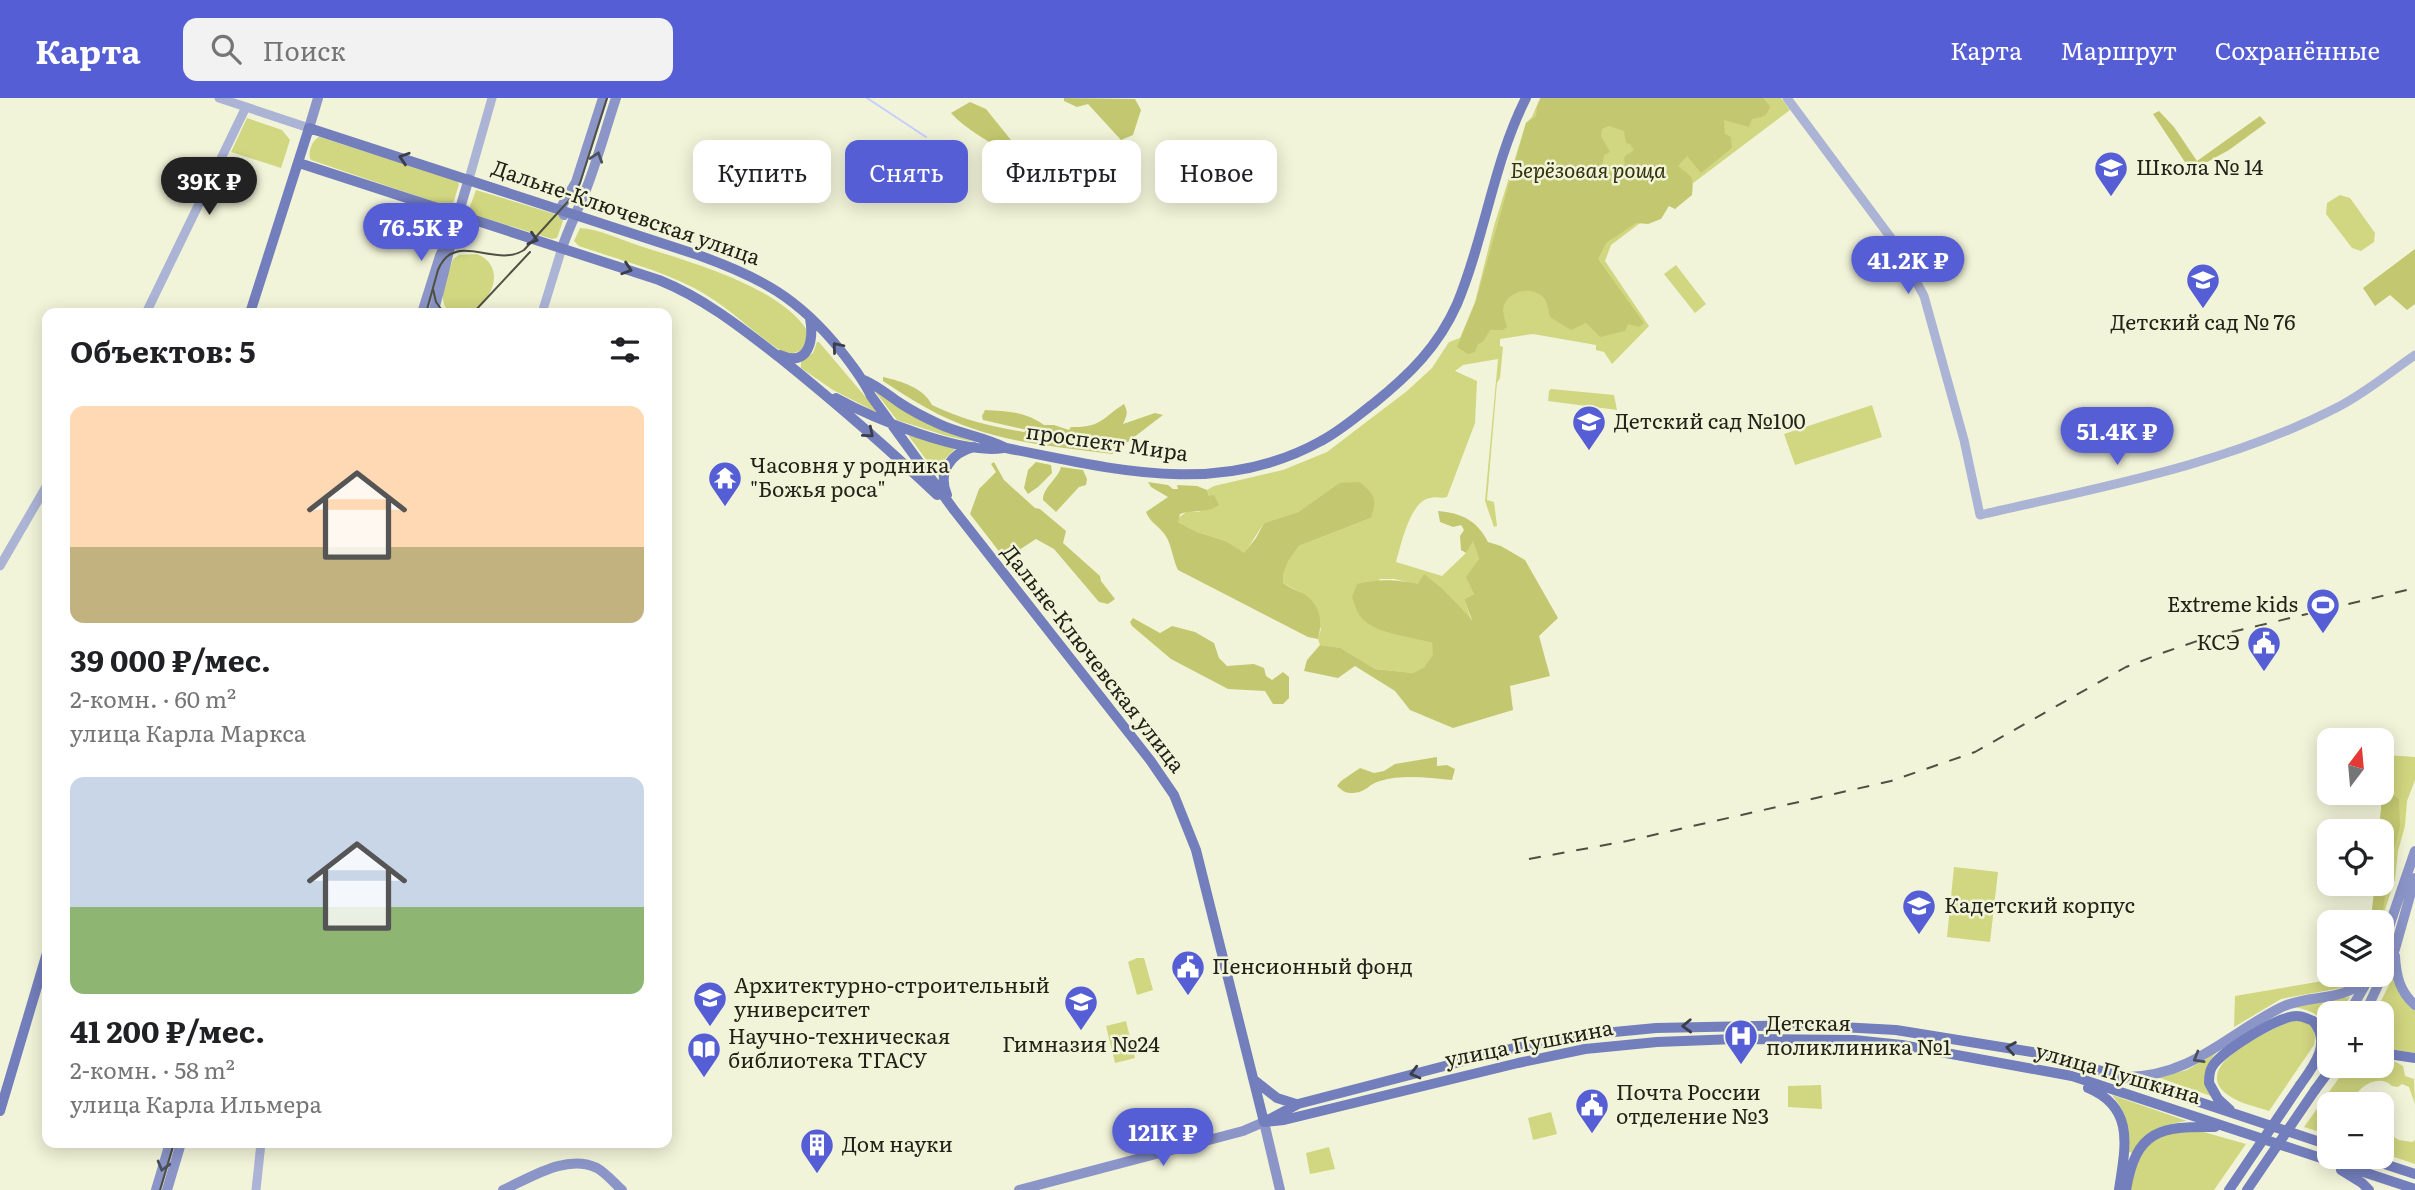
<!DOCTYPE html>
<html lang="ru">
<head>
<meta charset="utf-8">
<style>
	:root { --surface:#fff; --page:#f2f2f2; --text:#202124; --muted:#757577; --accent:#555ed5 }
	body { margin:0; font-family:Literata,serif; background:var(--page); color:var(--text); height:100vh; display:flex; flex-direction:column; font-size:26px; white-space:nowrap }
	* { box-sizing:border-box; margin:0 }
	p { font-size:23px; color:var(--muted) }
	.icon { flex:none; width:38px; height:38px; fill:none; stroke:currentColor; stroke-width:2; stroke-linecap:round; stroke-linejoin:round }
	.map { position:relative; flex:1; overflow:hidden }
	.side { position:absolute; left:42px; top:210px; width:630px; height:840px; display:flex; flex-direction:column; background:var(--surface); border-radius:14px; box-shadow:0 4px 18px #0003 }
	.side>* { flex:none }
	.guide { position:absolute; left:693px; top:42px; width:665px; height:63px; display:flex; gap:14px }
	.needle { width:46px; rotate:16deg }
	.controls { position:absolute; left:2317px; top:630px; display:grid; gap:14px }
	.controls a { display:grid; place-items:center; width:77px; height:77px; border-radius:14px; background:var(--surface); box-shadow:0 4px 18px #0003; font-size:35px }
	.price { position:absolute; translate:-50% -60px; padding:0 16px; border-radius:24px; background:var(--accent); color:#fff; font-size:23px; line-height:46px; filter:drop-shadow(0 2px 4px #0008) }
	.price::after { content:''; position:absolute; left:50%; top:42px; width:21px; height:16px; margin-left:-10px; background:inherit; clip-path:polygon(0 0,100% 0,50% 100%) }
	.price.on { background:#222; color:#fff }
	ul { padding:0; list-style:none }
	li { display:grid; align-content:center; gap:14px; height:371px; padding:0 28px }
	li span { display:grid; place-items:center; height:217px; border-radius:14px; color:#555 }
	li>.icon { margin-inline-start:auto }
	span .icon { width:126px; height:126px; fill:#fffc; stroke-width:1 }
	li b { font-size:30px }
	h2 { display:flex; justify-content:space-between; align-items:center; height:84px; padding:0 28px; font-size:30px }
	.chip { padding:0 24px; border-radius:14px; background:var(--surface); box-shadow:0 4px 18px #0003; font-size:24px; line-height:63px }
	.chip.on { background:var(--accent); color:#fff }
	header { display:flex; align-items:center; gap:42px; box-sizing:border-box; height:98px; padding:0 35px; background:var(--accent); color:#fff }
	header strong { font-size:33px }
	nav { display:flex; gap:38px; margin-inline-start:auto; font-size:24px }
	.search { width:490px; height:63px; background:var(--page); display:flex; align-items:center; gap:18px; box-sizing:border-box; padding:0 24px; border-radius:14px; color:var(--muted); font-size:26px }
	.map>svg:first-child { display:block }
</style>
</head>
<body>
<header>
<strong>Карта</strong>
<div class="search"><svg class="icon" aria-label="search" viewBox="0 0 24 24"><circle cx="10" cy="10" r="6"/><path d="M15 15l6 6"/></svg>Поиск</div>
<nav><a>Карта</a><a>Маршрут</a><a>Сохранённые</a></nav>
</header>
<div class="map">
<svg width="2415" height="1092" viewBox="0 0 2415 1092">
	<rect width="100%" height="100%" fill="#f2f4d9"/>
	<!-- green -->
	<path fill="#d1d680" d="M1540 0H1781L1790 12 1611 147 1605 163 1649 228 1612 266 1604 254 1596 252V247L1533 236 1500 241V248L1503 249 1500 280 1497 285 1487 402 1494 404 1497 428 1494 429 1485 403 1498 261 1463 267 1455 273 1477 283 1475 325 1447 399C1441 401 1436 398 1430 400 1410 403 1401 447 1396 464L1442 478 1466 455 1473 442 1479 461 1471 486 1474 496 1464 501 1472 524 1445 493 1394 481H1379L1411 538 1432 545 1434 557 1424 569 1413 575 1375 571 1341 550 1320 547 1318 541 1321 531 1302 495 1283 485V477L1288 464 1299 448 1371 420 1339 385 1298 414 1264 425 1244 456 1226 443 1197 434 1178 424V420L1188 413 1199 414 1209 398 1207 392 1214 388 1283 372 1327 354 1407 293 1432 270 1449 244 1460 240 1475 204 1494 128 1526 25 1532 19Z
		M247 20 282 32 290 42 281 70 231 54Z
		M319 39 456 82 459 86 453 106 449 109 311 62C307 56 312 42 319 39Z
		M476 92 558 117 563 123 557 140 552 141 472 116 469 111Z
		M2340 97 2350 100 2375 135 2374 144 2361 153 2352 150 2326 116 2327 105Z
		M580 130C599 131 619 141 637 147 686 163 781 188 808 234L803 252 790 256 783 254C759 239 738 218 714 202 675 175 624 164 579 148L574 143Z
		M477 156C507 168 493 205 468 214 462 216 456 215 451 215 434 203 448 178 453 161L459 157Z
		M1676 167 1706 206 1695 215 1664 176Z
		M817 244H819L880 316 833 292 801 270V262L813 255Z
		M870 287 946 334 978 345 947 338 897 322Z
		M1551 291 1614 297 1617 312 1548 303 1549 293Z
		M1872 307 1882 339 1795 367 1784 336Z
		M908 337 956 350 944 362 939 379Z
		M2386 657 2415 659V682L2407 703 2405 728 2398 753 2395 781 2381 824H2371L2375 786H2382V733H2379Z
		M1954 769 1998 774 1990 844 1947 839Z
		M1137 860H1144L1153 892 1137 897 1128 864Z
		M2358 877 2349 887 2341 890 2281 901 2234 929 2235 898Z
		M2393 879 2411 910 2415 912V955L2382 950V915H2375Z
		M2350 899 2340 915H2329L2328 935C2324 917 2309 911 2292 909Z
		M2296 921C2310 923 2318 932 2314 947L2269 1013C2255 1008 2240 1006 2228 997 2186 967 2275 930 2296 921Z
		M1126 923 1135 960 1115 965 1106 928Z
		M2217 954C2203 969 2205 980 2211 998L2157 979 2187 972Z
		M2382 963H2394L2403 968 2405 978 2414 981 2415 1006 2409 989 2402 986 2398 989 2392 988C2379 974 2354 990 2353 1006H2329V1037L2304 1029 2339 980 2348 973 2358 968H2382Z
		M1821 987 1822 1011 1788 1009V988Z
		M2112 997 2187 1023C2158 1027 2151 1034 2133 1055L2129 1054C2130 1031 2127 1014 2112 997Z
		M1551 1014 1557 1036 1533 1042 1528 1020Z
		M2382 1032 2399 1042 2412 1044 2415 1042V1066L2382 1055Z
		M2200 1033 2246 1046 2214 1092H2130C2134 1072 2142 1043 2165 1036 2175 1032 2189 1034 2200 1033Z
		M1329 1049 1335 1071 1310 1076 1306 1055Z"/>
	<!-- forest -->
	<path fill="#c3c870" fill-rule="evenodd" d="M1064 0 1135 1 1141 12 1133 37 1121 42 1088 6 1077 9 1064 3Z
		M1541 0H1763L1770 8C1767 19 1762 19 1752 21L1749 29 1724 22 1725 36 1731 39 1732 50 1701 75 1687 58 1678 68C1692 80 1694 76 1692 97L1675 111 1669 108 1661 121 1648 126 1636 125 1606 145 1598 161 1644 225 1639 229 1628 226 1625 233 1600 239 1586 225 1571 232 1550 219C1548 212 1548 203 1542 198 1529 187 1505 194 1503 212 1503 217 1506 224 1507 229L1503 232H1490L1483 244 1478 246 1475 254 1468 256 1457 249 1476 203 1526 25 1536 18 1537 9ZM1609 28 1624 33 1626 45 1630 46 1634 52 1624 59 1625 68 1610 75 1602 69 1604 57 1610 54 1601 38 1602 31Z
		M970 4 986 11 1019 52 1012 58C991 44 967 33 951 15Z
		M2159 13 2174 29 2197 63 2260 18 2266 25 2229 52 2191 73 2153 16Z
		M2415 151V206L2407 212 2390 197 2375 208 2363 190Z
		M883 279C901 283 924 290 932 307 964 322 989 328 1024 334L1027 332 983 322 982 318 985 312C1007 313 1027 314 1044 327H1054L1069 332 1071 329C1101 330 1102 320 1124 306 1129 315 1126 319 1123 326L1155 315 1163 317 1112 356C1066 350 1017 346 974 331 942 321 910 301 883 283Z
		M994 364 1004 382 1035 410 1040 411 1066 433 1063 445 1100 478 1101 483 1115 501 1108 506 1099 504 1054 451 1036 441 1005 461 970 416 979 391 996 374 991 366Z
		M1036 364 1051 367 1052 375 1038 389 1028 396 1024 390 1028 372Z
		M1061 369 1083 372 1087 381 1086 387 1079 389 1056 414 1043 402C1043 389 1058 381 1061 369Z
		M1148 384 1168 387 1173 391H1178L1177 387 1197 388 1207 392 1209 398 1214 397 1219 407C1207 416 1193 411 1180 416L1178 424 1197 434 1226 443 1244 455 1256 440 1264 425 1298 414 1339 385 1360 384C1375 398 1377 400 1371 420L1299 448 1288 464 1283 477V485C1290 490 1297 492 1304 496 1320 506 1323 523 1318 541L1308 539 1178 472C1173 462 1172 450 1167 440 1161 429 1150 425 1146 414L1168 399 1151 389Z
		M1438 413C1461 415 1477 422 1488 444L1501 448 1525 462 1558 520 1539 538 1550 578 1510 588 1513 612 1453 630 1410 612 1395 593 1355 568 1338 580 1304 573 1307 562 1320 547 1341 550 1375 571 1413 575 1424 569 1433 557 1432 545C1410 538 1374 536 1361 519 1356 514 1355 505 1352 499L1357 486C1381 481 1393 481 1418 486L1424 476 1445 493 1472 522 1464 501 1474 496 1466 479 1479 461 1473 443 1466 455 1461 452 1460 438 1464 432 1461 427 1453 429 1440 424Z
		M1133 520 1160 535 1172 528 1195 534 1214 545 1219 560 1227 568 1254 566 1264 570 1266 578 1272 582 1283 574 1289 579V600L1283 606H1273L1265 593 1228 591 1171 561 1132 528 1130 524Z
		M1437 659V668L1447 667 1455 671 1452 682C1428 680 1404 676 1380 683 1368 686 1367 695 1351 695 1344 695 1342 692 1337 688L1341 683 1360 670 1374 675 1384 673 1395 666Z
		M2385 668 2390 672 2391 695 2399 701 2400 728 2390 766 2383 812 2379 816 2372 811 2375 786H2382V733H2379Z"/>
	<g fill="none" stroke-linecap="round" stroke-linejoin="round">
		<!-- stream -->
		<path stroke="#c4cffe" stroke-width="2" d="M867 0 926 39"/>
		<!-- tertiary -->
		<path stroke="#acb4d6" stroke-width="9" d="M219 0 309 30
			M1787 0 1897 148 1924 198 1964 342 1980 417C2101 389 2225 367 2336 310 2364 296 2389 275 2415 257
			M469 81 492 0
			M146 215 246 9
			M542 215 562 150
			M0 468 47 387
			M256 1092 261 1045"/>
		<!-- secondary -->
		<path stroke="#8b95c8" stroke-width="10" d="M309 30 318 0
			M564 117 560 111 576 84 603 0
			M562 150C569 129 579 110 587 89 598 60 606 30 616 0
			M422 215 440 158 449 139
			M433 215C446 171 454 125 469 81
			M2382 849 2415 753
			M2395 858C2396 878 2400 894 2415 907
			M2349 915 2365 887
			M2365 915 2395 851 2415 780
			M2127 979C2193 978 2227 936 2282 909 2313 895 2338 906 2368 881
			M156 1092 170 1045
			M167 1092 181 1045
			M503 1092C530 1080 567 1055 597 1070 606 1075 614 1085 622 1092
			M1019 1092 1243 1033 1264 1024 1280 1092"/>
		<!-- primary -->
		<path stroke="#737ebc" stroke-width="10" d="M299 65 659 182C706 201 744 232 784 263 837 306 888 350 937 397
			M250 215 309 30 698 157C760 179 799 200 841 253 852 267 863 281 871 298L954 412 1150 662 1174 697 1196 752 1264 1024
			M780 257C809 270 814 242 810 220
			M864 282C878 288 888 297 900 305 912 313 926 320 939 326 960 336 985 339 1006 350 1113 371 1219 400 1321 343 1340 333 1356 319 1373 306 1409 277 1438 249 1457 206 1485 139 1493 65 1526 0
			M836 300C872 320 962 357 1003 350
			M947 397C937 374 951 355 974 349
			M2382 955 2415 960
			M1254 982 1277 1000 1296 1006
			M2088 990C2136 1010 2125 1050 2119 1092
			M2315 992 2329 973 2339 968
			M2230 1012 2218 1001 2209 985C2209 979 2209 974 2212 969 2221 953 2280 917 2297 918 2303 918 2308 921 2313 923 2332 945 2314 968 2300 987
			M0 1013 47 855
			M1266 1023 1298 1006 1514 950 1583 937 1656 930 1804 927 1896 932 2032 954 2124 979 2329 1047
			M1264 1024 1284 1022 1518 965 1585 951 1657 944 1736 941 1854 942 1902 947 2072 978 2415 1091
			M2363 1059 2415 1076
			M2341 1072 2362 1085 2369 1092
			M2126 1092C2136 1032 2160 1028 2215 1029"/>
		<!-- tram -->
		<path stroke="#4f5043" stroke-width="2" d="M433 191 436 204 444 215
			M426 215 438 172C455 131 495 171 524 152L573 98 580 85 607 0
			M473 215 530 154
			M160 1092 174 1045"/>
		<!-- rail -->
		<path stroke="#4f5043" stroke-width="2" stroke-dasharray="12 12" stroke-linecap="butt" d="M1529 761 1627 743 1891 683 1975 654 2126 569 2165 554 2203 541 2415 490"/>
		<!-- primary-bridge -->
		<path stroke="#737ebc" stroke-width="10" d="M2229 1092 2300 987
			M2247 1092 2315 992"/>
	</g>
	<!-- one-way arrows -->
	<defs><path id="oneway-chevron" d="M-2-3.5L2.5 0L-2 3.5" fill="none" stroke-width="1.6" stroke-linecap="round" stroke-linejoin="round" transform="scale(1.75)"/></defs>
	<g stroke="#4b505e">
		<use href="#oneway-chevron" transform="translate(597 59) rotate(-72)"/>
		<use href="#oneway-chevron" transform="translate(2198 960) rotate(150)"/>
		<use href="#oneway-chevron" transform="translate(163 1068) rotate(106)"/>
	</g>
	<g stroke="#3a3e49">
		<use href="#oneway-chevron" transform="translate(404 60) rotate(-162)"/>
		<use href="#oneway-chevron" transform="translate(533 141) rotate(17)"/>
		<use href="#oneway-chevron" transform="translate(627 171) rotate(18)"/>
		<use href="#oneway-chevron" transform="translate(837 249) rotate(-130)"/>
		<use href="#oneway-chevron" transform="translate(869 335) rotate(40)"/>
		<use href="#oneway-chevron" transform="translate(1687 928) rotate(178)"/>
		<use href="#oneway-chevron" transform="translate(2011 950) rotate(-171)"/>
		<use href="#oneway-chevron" transform="translate(1415 975) rotate(165)"/>
	</g>
	<!-- icons -->
	<defs>
		<g id="school-pin" transform="scale(1.75)"><path d="M0 17L-7.5 6A9.5 9.5 0 1 1 7.5 6Z" fill="#555ed5" stroke="#f2f4d9"/><path d="M0-5L7-2L0 1L-7-2ZM-4 1L0 2.5L4 1V4Q0 6-4 4Z" fill="#fff"/></g>
		<g id="temple-pin" transform="scale(1.75)"><path d="M0 17L-7.5 6A9.5 9.5 0 1 1 7.5 6Z" fill="#555ed5" stroke="#f2f4d9"/><path d="M0-6L5-2H3V0L6.5 2.5H4V6H1.5V3h-3V6H-4V2.5H-6.5L-3 0V-2H-5Z" fill="#fff"/></g>
		<g id="stadium-pin" transform="scale(1.75)"><path d="M0 17L-7.5 6A9.5 9.5 0 1 1 7.5 6Z" fill="#555ed5" stroke="#f2f4d9"/><path d="M0-5a6.5 5 0 1 0 0 10a6.5 5 0 1 0 0-10ZM-3.5-1.8h7v3.6h-7Z" fill="#fff"/></g>
		<g id="civic-pin" transform="scale(1.75)"><path d="M0 17L-7.5 6A9.5 9.5 0 1 1 7.5 6Z" fill="#555ed5" stroke="#f2f4d9"/><path d="M-.6-6.5H3V-4.5H.6V-3L4-1V1h2V6H-6V1h2V-1L-.6-3ZM-1.2 2.5V6h2.4V2.5Z" fill="#fff"/></g>
		<g id="university-pin" transform="scale(1.75)"><path d="M0 17L-7.5 6A9.5 9.5 0 1 1 7.5 6Z" fill="#555ed5" stroke="#f2f4d9"/><path d="M0-5L7-2L0 1L-7-2ZM-4 1L0 2.5L4 1V4Q0 6-4 4Z" fill="#fff"/></g>
		<g id="hospital-pin" transform="scale(1.75)"><path d="M0 17L-7.5 6A9.5 9.5 0 1 1 7.5 6Z" fill="#555ed5" stroke="#f2f4d9"/><path d="M-5-5h3v3.5h4V-5h3V5h-3V1.5h-4V5h-3Z" fill="#fff"/></g>
		<g id="library-pin" transform="scale(1.75)"><path d="M0 17L-7.5 6A9.5 9.5 0 1 1 7.5 6Z" fill="#555ed5" stroke="#f2f4d9"/><path d="M-6-4Q-3-5.5-.7-3.5V5Q-3 3-6 4ZM6-4Q3-5.5 .7-3.5V5Q3 3 6 4Z" fill="#fff"/></g>
		<g id="building-pin" transform="scale(1.75)"><path d="M0 17L-7.5 6A9.5 9.5 0 1 1 7.5 6Z" fill="#555ed5" stroke="#f2f4d9"/><path d="M-4-6H4V6H1V3H-1V6H-4ZM-2.5-4.3h1.7v1.8h-1.7ZM.8-4.3h1.7v1.8H.8ZM-2.5-1h1.7V.8h-1.7ZM.8-1h1.7V.8H.8Z" fill="#fff"/></g>
	</defs>
	<g fill-rule="evenodd">
		<use href="#school-pin" x="2111" y="70"/>
		<use href="#school-pin" x="2203" y="182"/>
		<use href="#school-pin" x="1589" y="324"/>
		<use href="#temple-pin" x="725" y="380"/>
		<use href="#stadium-pin" x="2323" y="507"/>
		<use href="#civic-pin" x="2264" y="545"/>
		<use href="#school-pin" x="1919" y="808"/>
		<use href="#civic-pin" x="1188" y="869"/>
		<use href="#university-pin" x="710" y="900"/>
		<use href="#school-pin" x="1081" y="904"/>
		<use href="#hospital-pin" x="1741" y="938"/>
		<use href="#library-pin" x="704" y="951"/>
		<use href="#civic-pin" x="1592" y="1007"/>
		<use href="#building-pin" x="817" y="1047"/>
	</g>
	<g text-anchor="middle" stroke-width="5" stroke-linejoin="round" paint-order="stroke">
		<!-- poi labels -->
		<g font-size="21" fill="#212218" stroke="#f2f4d9" text-anchor="start">
			<text x="2136" y="77">Школа № 14</text>
			<text x="2203" y="232" text-anchor="middle">Детский сад № 76</text>
			<text x="1614" y="331">Детский сад №100</text>
			<text x="750" y="375">Часовня у родника<tspan x="750" dy="24">"Божья роса"</tspan></text>
			<text x="2298" y="514" text-anchor="end">Extreme kids</text>
			<text x="2240" y="552" text-anchor="end">КСЭ</text>
			<text x="1944" y="815">Кадетский корпус</text>
			<text x="1212" y="876">Пенсионный фонд</text>
			<text x="734" y="895">Архитектурно-строительный<tspan x="734" dy="24">университет</tspan></text>
			<text x="1766" y="933">Детская<tspan x="1766" dy="24">поликлиника №1</tspan></text>
			<text x="728" y="946">Научно-техническая<tspan x="728" dy="24">библиотека ТГАСУ</tspan></text>
			<text x="1081" y="954" text-anchor="middle">Гимназия №24</text>
			<text x="1616" y="1002">Почта России<tspan x="1616" dy="24">отделение №3</tspan></text>
			<text x="842" y="1054">Дом науки</text>
		</g>
		<!-- park labels -->
		<g font-size="21" font-style="italic" fill="#32330d" stroke="#f2f4d9">
			<text x="1588" y="80">Берёзовая роща</text>
		</g>
		<!-- street labels -->
		<g font-size="21" fill="#212218" stroke="#f2f4d9">
			<text transform="translate(626 115) rotate(19)" y="7">Дальне-Ключевская улица</text>
			<text transform="translate(1107 345) rotate(8)" y="7">проспект Мира</text>
			<text transform="translate(1093 561) rotate(52)" y="7">Дальне-Ключевская улица</text>
			<text transform="translate(1529 946) rotate(-11)" y="7">улица Пушкина</text>
			<text transform="translate(2118 976) rotate(16)" y="7">улица Пушкина</text>
		</g>
	</g>
</svg>
<div class="controls">
<a><svg class="needle" viewBox="-14 -14 28 28"><path d="M0-13l5 13h-10z" fill="#e53935"/><path d="M0 13l5-13h-10z" fill="#757577"/></svg></a>
<a><svg class="icon" aria-label="locate" viewBox="0 0 24 24"><circle cx="12" cy="12" r="6"/><path d="M12 2v4M12 18v4M2 12h4M18 12h4"/></svg></a>
<a><svg class="icon" aria-label="layers" viewBox="0 0 24 24"><path d="M12 4l9 5-9 5-9-5zM3 14l9 5 9-5"/></svg></a>
<a>+</a>
<a>−</a>
</div>
<b class="price on" style="left:209px;top:119px">39K ₽</b>
<b class="price" style="left:421px;top:165px">76.5K ₽</b>
<b class="price" style="left:1908px;top:198px">41.2K ₽</b>
<b class="price" style="left:2117px;top:369px">51.4K ₽</b>
<b class="price" style="left:1163px;top:1070px">121K ₽</b>
<div class="guide">
<a class="chip">Купить</a>
<a class="chip on">Снять</a>
<a class="chip">Фильтры</a>
<a class="chip">Новое</a>
</div>
<section class="side">
<h2>Объектов: 5<svg class="icon" aria-label="filters" viewBox="0 0 24 24"><path d="M4 7h16M4 17h16"/><circle cx="9" cy="7" r="2"/><circle cx="15" cy="17" r="2"/></svg></h2>
<ul>
<li><span style="background:linear-gradient(#ffd9b3 65%,#c2b280 0)"><svg class="icon" aria-label="home" viewBox="0 0 24 24"><path d="M3 11l9-7 9 7M6 9v11h12V9"/></svg></span><div><b>39 000 ₽/мес.</b><p>2-комн. · 60 m²</p><p>улица Карла Маркса</p></div></li>
<li><span style="background:linear-gradient(#c9d6e8 60%,#8fb573 0)"><svg class="icon" aria-label="home" viewBox="0 0 24 24"><path d="M3 11l9-7 9 7M6 9v11h12V9"/></svg></span><div><b>41 200 ₽/мес.</b><p>2-комн. · 58 m²</p><p>улица Карла Ильмера</p></div></li>
</ul>
</section>
</div>
</body>
</html>
